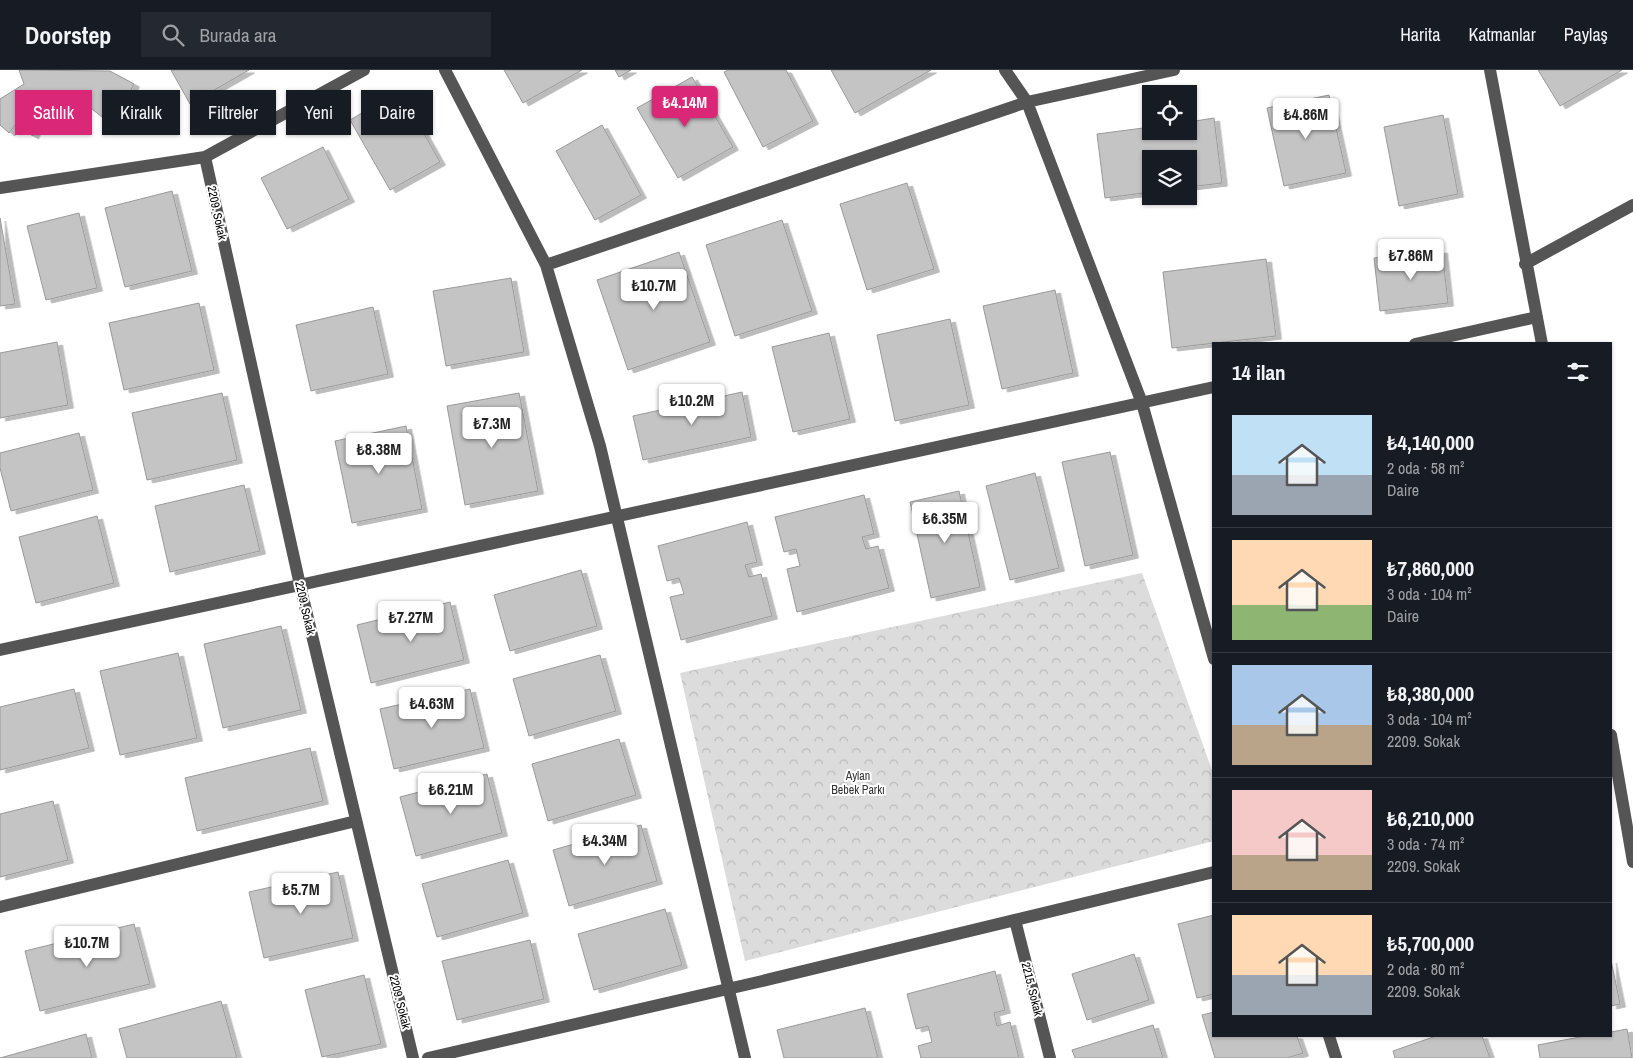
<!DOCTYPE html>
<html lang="tr">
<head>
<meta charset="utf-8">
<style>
	:root { --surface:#171b24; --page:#242831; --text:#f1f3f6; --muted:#9ea1a6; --line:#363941; --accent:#db2777 }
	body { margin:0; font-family:"Archivo Narrow",sans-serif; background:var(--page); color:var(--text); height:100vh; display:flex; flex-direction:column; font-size:19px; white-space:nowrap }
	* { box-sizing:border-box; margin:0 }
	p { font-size:16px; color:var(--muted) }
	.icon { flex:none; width:28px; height:28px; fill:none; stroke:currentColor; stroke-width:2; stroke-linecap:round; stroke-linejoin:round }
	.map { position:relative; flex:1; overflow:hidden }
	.side { position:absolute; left:1212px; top:272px; width:400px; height:695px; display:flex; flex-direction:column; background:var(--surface); border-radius:0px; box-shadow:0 1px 4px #0004 }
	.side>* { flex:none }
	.hud { position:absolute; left:15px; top:20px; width:475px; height:45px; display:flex; gap:10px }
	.fabs { position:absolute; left:1142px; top:15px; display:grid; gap:10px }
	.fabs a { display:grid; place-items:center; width:55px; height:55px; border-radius:0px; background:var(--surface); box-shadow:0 1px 4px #0004; font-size:25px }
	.price { position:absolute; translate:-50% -42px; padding:0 11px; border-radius:5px; background:#fff; color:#222; font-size:16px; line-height:32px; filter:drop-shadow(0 1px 2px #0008) }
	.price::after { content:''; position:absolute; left:50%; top:30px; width:15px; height:11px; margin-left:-8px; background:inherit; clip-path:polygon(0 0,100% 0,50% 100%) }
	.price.selected { background:var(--accent); color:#fff }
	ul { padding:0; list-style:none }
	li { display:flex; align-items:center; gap:15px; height:125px; padding:0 20px }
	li+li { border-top:1px solid var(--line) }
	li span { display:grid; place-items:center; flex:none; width:140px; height:100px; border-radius:0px; color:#555 }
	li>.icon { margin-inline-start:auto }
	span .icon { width:60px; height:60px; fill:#fffc; stroke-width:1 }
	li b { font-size:21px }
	h2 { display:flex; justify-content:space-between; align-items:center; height:60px; padding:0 20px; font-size:21px }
	.tag { padding:0 18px; border-radius:0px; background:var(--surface); box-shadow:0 1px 4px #0004; font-size:18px; line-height:45px }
	.tag.selected { background:var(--accent); color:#fff }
	header { display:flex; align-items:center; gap:30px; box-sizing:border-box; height:70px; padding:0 25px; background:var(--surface); border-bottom:1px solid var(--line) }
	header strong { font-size:24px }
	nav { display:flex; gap:28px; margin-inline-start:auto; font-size:18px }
	.search { width:350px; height:45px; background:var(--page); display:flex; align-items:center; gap:12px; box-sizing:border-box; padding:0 18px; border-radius:0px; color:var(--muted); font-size:19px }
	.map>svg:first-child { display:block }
</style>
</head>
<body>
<header>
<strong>Doorstep</strong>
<div class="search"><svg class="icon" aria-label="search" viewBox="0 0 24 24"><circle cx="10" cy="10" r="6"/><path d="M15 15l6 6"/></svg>Burada ara</div>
<nav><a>Harita</a><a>Katmanlar</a><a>Paylaş</a></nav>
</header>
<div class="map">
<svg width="1633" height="988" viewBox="0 0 1633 988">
	<defs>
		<pattern id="park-crowns" width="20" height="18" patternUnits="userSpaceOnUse" patternTransform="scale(1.25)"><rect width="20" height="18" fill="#dcdcdc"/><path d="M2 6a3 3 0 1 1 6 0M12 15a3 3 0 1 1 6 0" fill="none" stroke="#bbb"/></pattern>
		<filter id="shadow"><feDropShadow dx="5.5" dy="3" stdDeviation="0" flood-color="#0004"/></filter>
	</defs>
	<rect width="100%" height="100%" fill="#fff"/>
	<!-- park -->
	<path fill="url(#park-crowns)" d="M1142 503 1214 706V771L745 891 680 603Z"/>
	<!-- building -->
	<path fill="#c4c4c4" stroke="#999" filter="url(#shadow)" d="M19 0 110 1 134 14 123 34 113 30 102 47 82 31 45 40 33 66 15 55 9 63 0 55V29L24 14Z
		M171 0H249L190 34Z
		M504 0H582L523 33Z
		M615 0H631L619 7Z
		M728 0H786L813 51 763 77 724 2Z
		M831 0H931L855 43Z
		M1538 0H1622L1560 36Z
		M692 7 733 77 678 108 637 38Z
		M400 21 440 92 390 120 350 50Z
		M1329 25 1346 103 1284 116 1267 38Z
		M1443 45 1458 124 1399 136 1384 57Z
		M1214 48 1222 113 1189 117V89H1151V122L1105 128 1097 64 1151 57V61H1189V52Z
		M602 55 641 125 595 150 556 81Z
		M323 77 349 129 287 159 261 108Z
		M907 113 934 199 867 220 840 134Z
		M172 121 192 201 125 217 105 138Z
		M79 143 97 218 46 230 27 156Z
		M0 148 15 234 0 236Z
		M782 150 812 241 735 266 706 175Z
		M1442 180 1448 233 1380 241 1374 188Z
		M679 182 710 272 628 300 597 210Z
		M1266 189 1276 266 1172 278 1163 202Z
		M511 208 524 282 446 296 433 221Z
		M1055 220 1073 303 1002 319 983 236Z
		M199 233 214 300 124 320 109 253Z
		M373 237 388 304 311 321 296 255Z
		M950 249 969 335 895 351 877 265Z
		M829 263 850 349 793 362 772 277Z
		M57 272 68 335 0 348V283Z
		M742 322 751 367 643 390 633 346Z
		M222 323 237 390 147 410 132 343Z
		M519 323 538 421 465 435 447 336Z
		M406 356 422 439 352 453 335 371Z
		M79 363 93 420 11 441 0 398V383Z
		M1110 382 1133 485 1085 496 1062 392Z
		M1035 403 1059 498 1010 510 986 416Z
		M244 415 260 481 170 502 155 436Z
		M959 421 980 517 931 528 910 432Z
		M864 425 874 464 862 467 866 479 878 476 889 518 797 542 787 499 800 496 796 479 784 482 775 447Z
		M97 446 114 513 36 533 19 467Z
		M747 452 757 492 745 495 749 507 761 504 772 546 681 570 670 527 684 524 679 508 667 511 658 476Z
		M581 500 597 556 510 581 494 525Z
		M450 532 464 590 371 613 357 555Z
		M281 556 301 640 223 658 204 574Z
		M178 583 197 668 120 685 100 601Z
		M600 585 616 641 529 666 513 609Z
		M74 619 89 678 0 700V637Z
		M470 619 484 678 394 699 380 639Z
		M619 669 636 725 548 751 532 694Z
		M310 678 323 731 197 761 185 708Z
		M487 704 502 763 416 786 400 727Z
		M53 731 68 790 0 807V744Z
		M641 755 657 811 569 836 553 780Z
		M508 790 523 843 437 867 422 814Z
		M338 802 353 868 264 888 249 822Z
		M665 839 682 895 594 920 578 864Z
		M1214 845V924L1197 928 1178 854Z
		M134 854 150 914 40 941 25 881Z
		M530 870 544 929 457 950 442 891Z
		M1134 884 1149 930 1087 950 1072 904Z
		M1611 890 1620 934 1611 936Z
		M995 901 1005 940 994 943 997 956 1010 952 1019 988H921L918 976 932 972 928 956 916 959 907 924Z
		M364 905 381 974 322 987 305 920Z
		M221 931 237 988H127L119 959Z
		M865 938 878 988H784L777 960Z
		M1214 942V966H1297L1303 983 1287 988H1215L1202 945Z
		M1153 955 1163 988H1075L1072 980Z
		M1627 959 1632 988H1540L1538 975 1585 966H1611V962Z
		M86 964 92 988H0Z
		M1436 966H1482L1490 988H1395L1393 981Z"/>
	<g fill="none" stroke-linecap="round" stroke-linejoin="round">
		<!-- minor -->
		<path stroke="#555" stroke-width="12" d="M445 0 546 195 600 376 745 988
			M1005 0 1027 32 1142 333 1214 589
			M1490 0 1542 274
			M205 87 300 515 413 988
			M0 118 205 87 364 0
			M1525 194 1633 135
			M546 195 1027 32 1174 0
			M1415 274 1537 247
			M0 580 1214 317
			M1611 665 1633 792
			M0 837 356 751
			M1015 850 1050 988
			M1329 966 1336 988
			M428 988 758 912 1214 802"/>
	</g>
	<g text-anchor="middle" stroke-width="4" stroke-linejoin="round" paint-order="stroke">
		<!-- street labels -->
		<g font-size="12" fill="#000" stroke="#fff">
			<text transform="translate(217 143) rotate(78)" y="4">2209. Sokak</text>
			<text transform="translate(305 538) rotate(77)" y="4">2209. Sokak</text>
			<text transform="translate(1032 919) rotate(76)" y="4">2215. Sokak</text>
			<text transform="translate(400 932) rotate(76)" y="4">2209. Sokak</text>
		</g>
		<!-- park labels -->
		<g font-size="12" fill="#333" stroke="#fff">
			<text x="858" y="710">Aylan<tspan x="858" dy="14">Bebek Parkı</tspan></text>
		</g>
	</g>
</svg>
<div class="fabs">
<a><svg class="icon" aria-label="locate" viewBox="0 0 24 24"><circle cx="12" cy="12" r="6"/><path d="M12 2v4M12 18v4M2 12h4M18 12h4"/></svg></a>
<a><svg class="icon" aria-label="layers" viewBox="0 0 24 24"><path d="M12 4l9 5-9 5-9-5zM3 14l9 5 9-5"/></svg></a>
</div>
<b class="price selected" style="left:685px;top:58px">₺4.14M</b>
<b class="price" style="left:1306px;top:70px">₺4.86M</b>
<b class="price" style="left:1411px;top:211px">₺7.86M</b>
<b class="price" style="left:654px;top:241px">₺10.7M</b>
<b class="price" style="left:692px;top:356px">₺10.2M</b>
<b class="price" style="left:492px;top:379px">₺7.3M</b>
<b class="price" style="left:379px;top:405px">₺8.38M</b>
<b class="price" style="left:945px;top:474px">₺6.35M</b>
<b class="price" style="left:411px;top:573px">₺7.27M</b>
<b class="price" style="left:432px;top:659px">₺4.63M</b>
<b class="price" style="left:451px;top:745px">₺6.21M</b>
<b class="price" style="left:605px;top:796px">₺4.34M</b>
<b class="price" style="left:301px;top:845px">₺5.7M</b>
<b class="price" style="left:87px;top:898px">₺10.7M</b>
<div class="hud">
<a class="tag selected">Satılık</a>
<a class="tag">Kiralık</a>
<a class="tag">Filtreler</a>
<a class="tag">Yeni</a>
<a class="tag">Daire</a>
</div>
<section class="side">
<h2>14 ilan<svg class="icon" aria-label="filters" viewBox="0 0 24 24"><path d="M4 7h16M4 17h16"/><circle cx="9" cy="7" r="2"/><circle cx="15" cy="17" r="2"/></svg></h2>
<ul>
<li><span style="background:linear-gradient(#bfe0f5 60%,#9aa5b1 0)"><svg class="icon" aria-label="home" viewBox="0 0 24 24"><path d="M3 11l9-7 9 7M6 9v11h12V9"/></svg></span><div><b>₺4,140,000</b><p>2 oda · 58 m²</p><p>Daire</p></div></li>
<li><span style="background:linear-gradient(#ffd9b3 65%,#8fb573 0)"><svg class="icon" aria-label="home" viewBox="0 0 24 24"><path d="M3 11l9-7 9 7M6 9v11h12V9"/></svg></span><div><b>₺7,860,000</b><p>3 oda · 104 m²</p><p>Daire</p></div></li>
<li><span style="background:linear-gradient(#a9c7e8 60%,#b9a48a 0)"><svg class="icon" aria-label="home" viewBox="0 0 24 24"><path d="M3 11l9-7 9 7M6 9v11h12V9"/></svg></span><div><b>₺8,380,000</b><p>3 oda · 104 m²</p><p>2209. Sokak</p></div></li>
<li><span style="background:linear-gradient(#f6c9c9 65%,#b9a48a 0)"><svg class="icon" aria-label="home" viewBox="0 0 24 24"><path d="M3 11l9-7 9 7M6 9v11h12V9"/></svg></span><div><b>₺6,210,000</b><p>3 oda · 74 m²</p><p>2209. Sokak</p></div></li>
<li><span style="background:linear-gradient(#ffd9b3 60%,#9aa5b1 0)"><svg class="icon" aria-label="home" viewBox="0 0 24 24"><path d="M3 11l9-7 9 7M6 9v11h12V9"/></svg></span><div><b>₺5,700,000</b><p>2 oda · 80 m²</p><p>2209. Sokak</p></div></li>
</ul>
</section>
</div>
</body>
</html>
